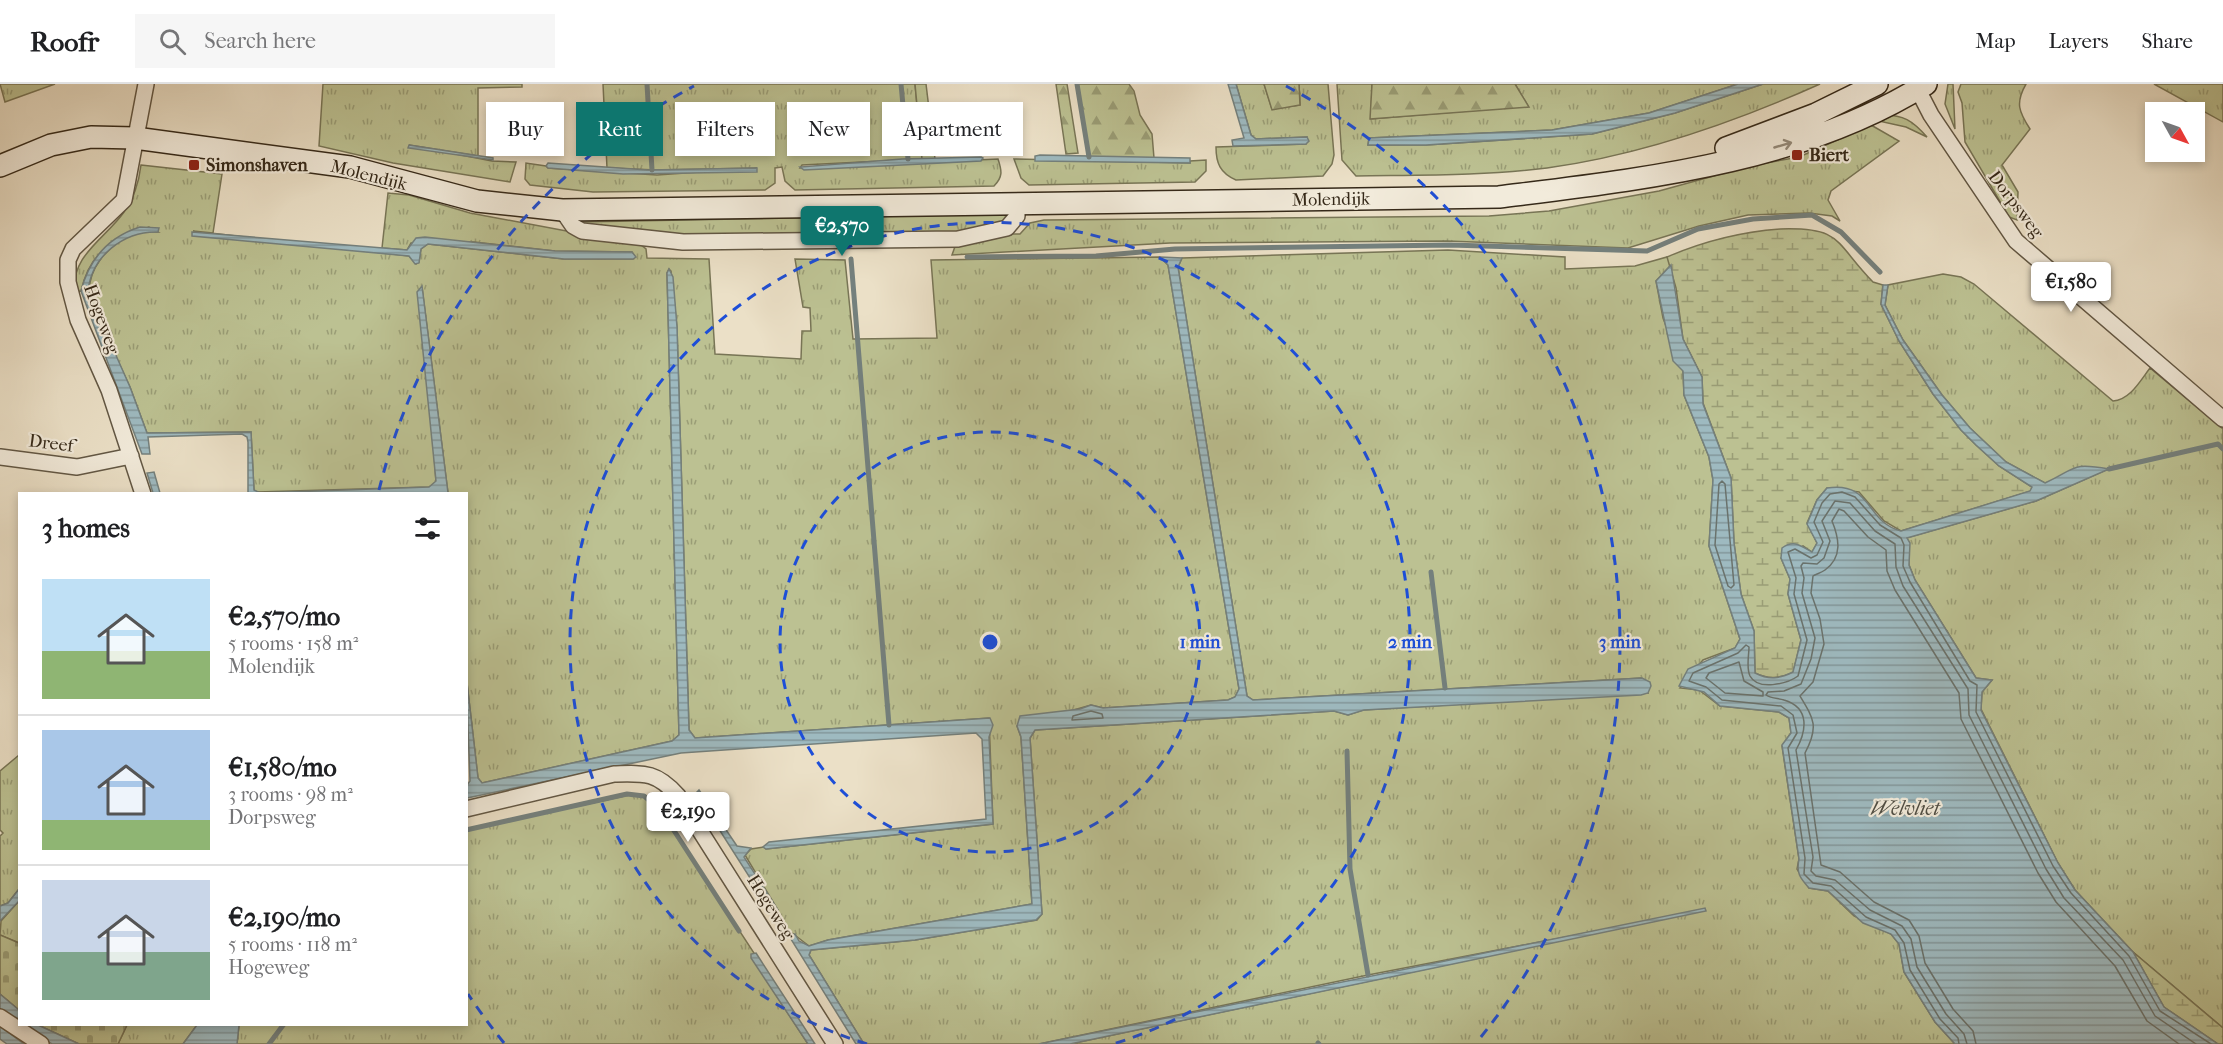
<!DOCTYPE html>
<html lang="en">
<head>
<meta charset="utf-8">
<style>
	:root { --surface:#fff; --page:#f6f6f6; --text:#202124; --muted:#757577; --line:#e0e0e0; --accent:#0f766e }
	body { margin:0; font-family:"IM FELL French Canon",serif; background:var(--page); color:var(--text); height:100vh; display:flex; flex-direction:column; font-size:22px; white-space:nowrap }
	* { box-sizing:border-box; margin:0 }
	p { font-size:20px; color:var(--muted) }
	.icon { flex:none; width:33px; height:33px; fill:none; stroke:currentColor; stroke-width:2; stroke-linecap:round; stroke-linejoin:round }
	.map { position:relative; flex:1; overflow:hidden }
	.panel { position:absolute; left:18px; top:408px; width:450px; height:534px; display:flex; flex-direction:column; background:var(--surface); border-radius:0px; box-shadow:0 3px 9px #0003 }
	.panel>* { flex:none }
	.top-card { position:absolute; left:486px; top:18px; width:570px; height:54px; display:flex; gap:12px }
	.needle { width:39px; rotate:130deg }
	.fabs { position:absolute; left:2145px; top:18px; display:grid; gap:12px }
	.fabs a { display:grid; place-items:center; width:60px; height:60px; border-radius:0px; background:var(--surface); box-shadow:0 3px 9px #0003; font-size:30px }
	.price { position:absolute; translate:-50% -51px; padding:0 14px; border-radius:6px; background:#fff; color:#222; font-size:20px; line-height:39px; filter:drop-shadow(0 2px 3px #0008) }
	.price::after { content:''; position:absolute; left:50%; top:36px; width:18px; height:14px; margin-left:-9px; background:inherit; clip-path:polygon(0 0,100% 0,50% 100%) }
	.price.active { background:var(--accent); color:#fff }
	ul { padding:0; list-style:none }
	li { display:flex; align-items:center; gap:18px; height:150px; padding:0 24px }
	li+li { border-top:2px solid var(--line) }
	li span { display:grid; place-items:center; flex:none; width:168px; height:120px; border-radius:0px; color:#555 }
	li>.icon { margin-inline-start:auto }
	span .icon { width:72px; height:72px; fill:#fffc; stroke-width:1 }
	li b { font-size:26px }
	h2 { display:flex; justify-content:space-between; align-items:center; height:72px; padding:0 24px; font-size:26px }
	.chip { padding:0 21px; border-radius:0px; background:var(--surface); box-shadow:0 3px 9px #0003; font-size:21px; line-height:54px }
	.chip.active { background:var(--accent); color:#fff }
	header { display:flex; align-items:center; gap:36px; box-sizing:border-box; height:84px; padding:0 30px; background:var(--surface); border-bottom:2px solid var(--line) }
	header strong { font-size:28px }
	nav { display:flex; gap:33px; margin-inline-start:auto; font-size:21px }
	.search { width:420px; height:54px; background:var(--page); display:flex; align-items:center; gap:15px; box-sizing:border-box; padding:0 21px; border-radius:0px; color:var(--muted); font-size:22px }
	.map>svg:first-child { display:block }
</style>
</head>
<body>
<header>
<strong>Roofr</strong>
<div class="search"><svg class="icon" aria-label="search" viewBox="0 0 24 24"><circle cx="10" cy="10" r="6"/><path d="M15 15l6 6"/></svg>Search here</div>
<nav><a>Map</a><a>Layers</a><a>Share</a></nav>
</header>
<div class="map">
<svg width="2223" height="960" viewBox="0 0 2223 960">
	<defs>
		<pattern id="grass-tufts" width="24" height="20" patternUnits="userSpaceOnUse" patternTransform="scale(1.5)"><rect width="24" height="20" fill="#bcc192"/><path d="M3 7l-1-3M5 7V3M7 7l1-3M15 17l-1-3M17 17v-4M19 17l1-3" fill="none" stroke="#9a9d76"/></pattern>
		<pattern id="forest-firs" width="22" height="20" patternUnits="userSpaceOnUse" patternTransform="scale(1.5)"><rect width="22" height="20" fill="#bcc192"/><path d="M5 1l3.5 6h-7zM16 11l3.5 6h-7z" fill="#9a9d76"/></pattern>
		<pattern id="wetland-marsh" width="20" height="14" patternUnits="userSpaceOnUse" patternTransform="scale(1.5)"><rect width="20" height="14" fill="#bcc192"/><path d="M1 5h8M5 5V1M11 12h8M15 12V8" fill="none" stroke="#9a9d76"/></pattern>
		<pattern id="cemetery-stones" width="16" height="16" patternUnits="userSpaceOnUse" patternTransform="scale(1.5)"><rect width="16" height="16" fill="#bcc192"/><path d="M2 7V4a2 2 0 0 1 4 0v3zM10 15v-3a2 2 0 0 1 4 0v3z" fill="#9a9d76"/></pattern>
		<pattern id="water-rules" width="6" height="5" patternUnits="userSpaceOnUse" patternTransform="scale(1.5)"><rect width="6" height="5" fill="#9ebac0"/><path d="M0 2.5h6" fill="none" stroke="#82979b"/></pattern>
	</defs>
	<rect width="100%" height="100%" fill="#ebe0c7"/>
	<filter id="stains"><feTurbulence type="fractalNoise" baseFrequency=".00333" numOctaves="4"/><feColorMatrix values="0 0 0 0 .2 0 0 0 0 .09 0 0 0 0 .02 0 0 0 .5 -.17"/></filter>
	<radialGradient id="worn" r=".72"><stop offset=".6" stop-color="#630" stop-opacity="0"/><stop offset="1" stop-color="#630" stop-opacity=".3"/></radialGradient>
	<!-- grass -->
	<path fill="url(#grass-tufts)" stroke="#787556" stroke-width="1.5" d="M0 0H55L5 18Z
		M323 0H522V3L478 4V72L409 61 492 77 516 78 510 98 393 79 319 62Z
		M603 0H915L922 75 802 81 800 84 998 75C1002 87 1003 93 994 102L795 106 785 97 782 83 775 84V99L765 106 593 108 530 101 525 95 526 79 546 82 548 84 657 91 757 84 657 86 607 84Z
		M1236 0H1264L1272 25 1300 21 1299 0H1328L1334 71 1332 80 1323 92 1236 96C1220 89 1216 79 1216 63L1306 60 1307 53 1256 55 1251 51Z
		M1337 0H1372L1371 35 1528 22 1515 0H1738L1649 29 1552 46 1369 54 1368 61H1426L1592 50 1675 29 1763 0H1820C1733 39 1642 71 1547 84 1484 92 1419 91 1356 92L1342 76Z
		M1948 0H1953L1955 45 1945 20Z
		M1961 0H2026C2015 19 2019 28 2030 45L2002 81 2018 108 2017 136 2009 133 1965 58 1962 19 1958 8Z
		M2154 0H2223V38Z
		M1881 31C1903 30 1913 37 1927 53L1906 43 1874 36Z
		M1871 41 1899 57 1831 107 1828 116 1840 137 1832 132 1809 129 1748 131 1699 142 1628 164 1447 157 1170 159 952 171 957 157 998 150H1020L1030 139 1044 136 1489 132 1549 127 1659 107 1750 82 1799 73Z
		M1014 75 1190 79V77L1206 76V87L1195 98 1029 101 1021 94Z
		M141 81 222 90 213 149 193 147 409 172 416 180 419 178 421 165 428 160 564 175H633L635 173 632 168 555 167 474 158 411 159 407 166 382 164 388 109 409 111 470 129 641 161 646 165 647 174 709 175 715 270 801 275 802 247H811L810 224 803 223 795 175 845 176 853 255 937 254 931 176 1160 173 1168 181 1239 605 1235 613 1228 616 1103 624 1091 621 1017 642 1021 653 1032 820 828 856 809 862 792 849 789 852 774 829 778 826 745 771 751 765 764 763 766 765 993 740 989 634 695 654 689 646 677 243 671 187 669 185 667 189 679 651 672 657 482 699 478 694 466 590V410L448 409 422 203 436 398 429 403 257 408 254 406 251 348 147 349 130 303 92 221C81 189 108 158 139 148 144 147 152 148 158 148L149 143C112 160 91 164 81 207L75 208C70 172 106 154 124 128 135 113 139 98 141 81Z
		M1004 130 1007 134 1006 138 955 149 783 154 617 150 580 138Z
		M1448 166 1565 173V185L1635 182 1667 173 1671 181 1656 197 1663 234 1683 287 1684 311 1709 373 1713 396 1709 462 1740 555 1735 564 1703 576 1680 604 1699 606 1720 622 1779 628 1789 634 1791 649 1782 662 1799 775 1797 785 1809 804 1828 807 1854 832 1891 850 1899 860 1904 888 1935 938 1955 960H1070L1706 826 1368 891 1039 960H864L809 871 811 866 915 856 1037 836 1042 830 1030 654 1035 646 1334 627 1348 631 1363 626 1648 609 1641 594 1253 616 1247 612 1178 183 1182 174Z
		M1943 190 1961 193 1974 200 2113 317C2130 316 2140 297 2150 284L2223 345V944L2133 868 2075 806 2058 779 1981 625 1982 608 1992 596 1976 594 1915 496 1909 481 1906 454 2036 417 2108 385 2045 399 2006 378 1970 344 1942 311 1903 256 1885 221 1888 201Z
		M19 671V805L8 819 0 822V752L3 749 0 746V687Z
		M634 710 644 712 660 725 754 869 752 874 808 960H237L239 941 466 940 467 746Z
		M19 817V859L0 851 1 837Z
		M127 941H197L183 960H118Z"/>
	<!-- forest -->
	<path fill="url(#forest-firs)" stroke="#787556" stroke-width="1.5" d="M915 0H926L935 75H922Z
		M1056 0H1067L1078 69 1066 70Z
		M1078 0H1129L1134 7 1140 31 1152 50 1154 74 1089 73Z
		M1264 0H1299L1300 21 1272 26Z
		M1372 0H1515L1529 23 1370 35Z"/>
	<!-- wetland -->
	<path fill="url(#wetland-marsh)" stroke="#787556" stroke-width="1.5" d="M1780 145C1843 143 1834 158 1873 198L1883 201 1881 220 1899 257 1933 310 1961 346 1976 361 1999 382 2032 403 2031 407 1901 447 1884 437 1859 408 1827 404 1817 416 1807 439 1817 459 1812 468 1803 462 1781 474 1790 495 1788 510 1801 556 1793 589C1779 594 1769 596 1755 589L1754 547 1741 510 1734 459 1731 394 1703 319 1702 293 1683 255 1676 204 1667 173C1704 157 1739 148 1780 145Z
		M2133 868 2223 944V960H2218L2164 923Z"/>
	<!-- cemetery -->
	<path fill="url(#cemetery-stones)" stroke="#787556" stroke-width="1.5" d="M0 851 19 859V926L0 910Z
		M38 941H127L118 960H79Z"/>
	<!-- water -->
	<path fill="url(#water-rules)" stroke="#74807d" stroke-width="1.5" d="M1228 0H1236L1251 51 1256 55 1307 53 1309 57 1306 60 1233 62 1232 56 1244 54Z
		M1738 0H1763L1675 29 1592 50 1426 61H1368L1369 54 1552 46 1649 29Z
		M409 61 493 74V76L408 64Z
		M1040 71 1190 74V79L1035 77V72Z
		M981 73 983 74 981 77 804 86 800 83 902 75Z
		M548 79 648 86 757 84V88L623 90 548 84 546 82Z
		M140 143 159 144 158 148C124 147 91 172 88 208L130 303 147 349 251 348 254 406 260 409 429 403 436 397 417 208 422 202 448 409H248V358L247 353 242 350 148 353 150 370H142L81 207C89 176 108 153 140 143Z
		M192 148 407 166 416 154 425 153 555 167 632 168 636 173 633 175H564L428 160 421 165 419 179 415 180 409 172 192 152Z
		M1160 173 1182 174 1178 183 1247 612 1253 616 1642 594 1650 598 1651 602 1648 609 1641 611 1364 626 1348 631 1334 627 1035 646 1030 654 1042 830 1036 836 915 856 811 866 809 871 864 960H856L789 852 795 850 799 857 809 862 828 856 1032 820 1021 653 1017 642 1020 632 1080 625 1091 621 1103 624 1228 616 1235 613 1239 605 1168 181Z
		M1671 181 1683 255 1702 293 1703 320 1731 394 1734 459 1741 510 1754 547 1755 589C1769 596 1779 595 1793 588L1801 556 1788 510 1790 495 1781 474 1782 464C1794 455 1801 462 1812 468L1817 459 1807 440 1817 416 1827 404C1873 397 1865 438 1901 447L2030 407 2032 403 1999 382 1976 361 1961 346 1933 310 1899 257 1881 220 1883 201H1888L1885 221 1903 256 1942 311 1970 344 2006 378 2045 399C2077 384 2071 378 2109 385L2036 417 1907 454 1910 459 1909 481 1915 496 1976 594 1992 596 1982 608 1981 626 2058 779 2075 806 2133 868 2164 923 2218 960H1955L1935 938 1904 888 1899 860 1891 850 1863 839 1828 807 1809 804C1800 794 1796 789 1799 775L1782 661 1791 649 1789 634 1779 628 1720 622 1704 608 1679 602 1688 585 1735 564 1740 555 1709 462 1713 396 1709 373 1684 311 1683 287 1673 277 1656 197Z
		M669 185 673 193 677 243 689 646 695 654 990 634 993 641 989 653 993 740 766 765 763 763 769 758 986 735 982 655 976 649 681 669 467 714V701L470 697 466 590 478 694 482 699 672 657 679 651 667 189Z
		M154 388 160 409H153L147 389Z
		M699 706 737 762 751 764 744 773 778 826 773 830 696 709Z
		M19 805V817L0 837V822L8 819Z
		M1705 824 1706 827 1070 960H1039Z
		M756 869 815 960H808L751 874V870Z
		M0 910 19 926V940L0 925Z
		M20 941H38L79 960H52Z
		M197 941H239L237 960H183Z
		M0 942 24 960H7L0 955Z"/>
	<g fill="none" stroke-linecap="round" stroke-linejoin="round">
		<!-- shore -->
		<path stroke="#6a726c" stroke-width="1.5" d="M1722 397 1725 400 1734 501 1731 504 1728 502 1715 461 1719 400Z
			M1739 578 1744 597 1763 608V612L1725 609 1706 594 1709 589Z
			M1091 627 1102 630 1103 634 1072 636 1073 632Z
			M1959 960 1958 954 1940 935 1910 886 1904 859 1895 846 1866 833 1831 802 1813 799 1804 790 1805 774 1788 664 1797 649 1793 631 1781 622 1722 616 1706 603 1689 597 1693 589 1738 569 1746 561 1749 563C1749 571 1746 584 1750 592 1758 607 1787 600 1798 592L1807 556 1794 510 1796 494 1788 468 1795 465 1811 474 1817 471 1823 458 1814 438 1822 419 1830 410 1842 408 1855 413 1880 441 1901 454 1904 461 1903 482 1910 498 1970 597 1977 601 1976 628 2053 782 2071 809 2129 872 2160 927 2211 960
			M1967 960 1964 950 1946 930 1917 883 1911 855 1902 842 1870 826 1835 796 1816 792 1811 787 1813 773 1796 666C1806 648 1811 624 1784 616 1778 614 1772 615 1766 611L1768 608 1784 607 1801 600 1811 575 1815 554 1802 509 1804 494 1801 482 1803 479 1817 480 1824 474 1830 457 1822 437 1835 417 1850 419 1875 447 1895 460 1896 483 1903 502 1968 605 1969 631 2046 785 2064 814 2123 876 2155 932 2196 960
			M1976 960 1973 947 1953 925 1925 879 1919 852 1909 836 1874 818 1840 788 1821 781 1805 669C1819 643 1814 635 1800 612L1813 598 1824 560 1820 535 1811 509 1813 492C1816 490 1821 489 1825 486 1843 473 1839 454 1832 437L1839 425 1844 427 1868 453 1886 466 1887 487 1895 506 1959 609 1961 635 2038 789 2056 818 2115 882 2147 937 2179 960"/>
		<!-- stream -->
		<path stroke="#74807d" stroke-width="5" d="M647 0 652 86
			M901 0 908 75
			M1077 0 1089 73
			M967 173 1096 172 1175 165 1450 161 1647 167 1698 145 1753 135 1812 131 1841 148 1880 188
			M851 175 889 641
			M2109 385 2218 360 2223 365
			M1431 488 1445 604
			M1347 667 1350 785 1368 891
			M466 746 627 710 644 712 660 725 739 847
			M1318 959 1319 960
			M269 960 284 940"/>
		<!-- minor casing -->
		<g stroke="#625744" stroke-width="18">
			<path id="minor" d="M1915 0 1931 31 2016 157 2223 335
				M562 126 573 142 582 147 683 158 958 155 1007 144 1017 132V122
				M0 373 77 383 131 372
				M143 410 109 306 78 236 68 198V176L73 165 124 116 146 0
				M466 725 614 690C645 689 657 688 678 712L835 960
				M0 933 41 960"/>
		</g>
		<!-- secondary casing -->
		<g stroke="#352919" stroke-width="24">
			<path id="secondary" d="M1726 64 1816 30 1877 0
				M0 82 51 61 91 53 135 54 350 83 477 117 562 126 1499 113C1643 95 1800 79 1926 0"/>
		</g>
		<!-- minor -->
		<use href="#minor" stroke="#f2ebdb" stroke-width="15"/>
		<!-- secondary -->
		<use href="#secondary" stroke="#f2ebdb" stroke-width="21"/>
	</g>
	<!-- one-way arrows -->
	<defs><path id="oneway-shaft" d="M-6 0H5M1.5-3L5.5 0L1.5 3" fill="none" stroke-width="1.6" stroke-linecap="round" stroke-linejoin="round" transform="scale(1.5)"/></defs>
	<use stroke="#948a7a" href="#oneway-shaft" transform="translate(1783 61) rotate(-16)"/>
	<!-- distance rings -->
	<g fill="none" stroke="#1d4ed8" stroke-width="3" stroke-dasharray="10 8">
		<circle cx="990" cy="558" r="210"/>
		<path d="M867 960A420 420 0 1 1 1113 960"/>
		<path d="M504 959A630 630 0 0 1 468 910M379 406A630 630 0 0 1 694 2M1286 2A630 630 0 0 1 1476 959"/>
	</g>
	<!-- markers -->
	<g fill="#8f2418" stroke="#f2ebdb" stroke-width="2">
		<rect x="1791" y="65" width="12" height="12" rx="3"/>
		<rect x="188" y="75" width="12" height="12" rx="3"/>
	</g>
	<g text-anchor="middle" stroke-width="4.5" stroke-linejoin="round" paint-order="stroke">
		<!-- poi labels -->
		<g font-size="18" font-weight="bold" fill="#352919" stroke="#f2ebdb" text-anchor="start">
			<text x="1809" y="77">Biert</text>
			<text x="206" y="87">Simonshaven</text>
		</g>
		<!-- street labels -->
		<g font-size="18" fill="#352919" stroke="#f2ebdb">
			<text transform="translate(369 91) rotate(14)" y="6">Molendijk</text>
			<text transform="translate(1331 115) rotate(-1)" y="6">Molendijk</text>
			<text transform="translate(2016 120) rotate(53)" y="6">Dorpsweg</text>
			<text transform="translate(102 235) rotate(70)" y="6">Hogeweg</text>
			<text transform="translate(51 359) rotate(7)" y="6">Dreef</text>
			<text transform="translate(771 823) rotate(58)" y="6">Hogeweg</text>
		</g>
		<!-- water labels -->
		<g font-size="20" font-style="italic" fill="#4f4d43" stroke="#f2ebdb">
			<text x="1905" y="731">Welvliet</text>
		</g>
	</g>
	<circle cx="990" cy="558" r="9" fill="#1d4ed8" stroke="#f2ebdb" stroke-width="3"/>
	<g font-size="18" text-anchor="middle" font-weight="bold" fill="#1d4ed8" stroke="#f2ebdb" stroke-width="4.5" stroke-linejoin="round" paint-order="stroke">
		<text x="1200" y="564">1 min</text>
		<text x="1410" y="564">2 min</text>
		<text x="1620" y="564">3 min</text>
	</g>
	<rect width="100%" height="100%" filter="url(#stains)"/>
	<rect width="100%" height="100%" fill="url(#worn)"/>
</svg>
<div class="fabs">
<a><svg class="needle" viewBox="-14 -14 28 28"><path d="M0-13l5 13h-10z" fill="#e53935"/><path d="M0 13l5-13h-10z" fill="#757577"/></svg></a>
</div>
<b class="price active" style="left:842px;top:173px">€2,570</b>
<b class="price" style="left:2071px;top:229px">€1,580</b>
<b class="price" style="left:688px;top:759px">€2,190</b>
<div class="top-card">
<a class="chip">Buy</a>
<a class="chip active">Rent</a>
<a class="chip">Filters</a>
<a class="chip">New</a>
<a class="chip">Apartment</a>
</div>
<section class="panel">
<h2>3 homes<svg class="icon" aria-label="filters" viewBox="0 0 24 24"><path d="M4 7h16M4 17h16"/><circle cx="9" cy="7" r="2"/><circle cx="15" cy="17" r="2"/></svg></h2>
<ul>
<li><span style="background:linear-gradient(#bfe0f5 60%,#8fb573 0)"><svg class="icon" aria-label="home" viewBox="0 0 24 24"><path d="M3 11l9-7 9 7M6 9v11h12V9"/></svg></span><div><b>€2,570/mo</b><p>5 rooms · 158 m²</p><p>Molendijk</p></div></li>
<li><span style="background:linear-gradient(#a9c7e8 75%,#8fb573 0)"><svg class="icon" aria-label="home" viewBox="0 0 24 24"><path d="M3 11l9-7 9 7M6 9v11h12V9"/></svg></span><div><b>€1,580/mo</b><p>3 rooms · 98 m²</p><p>Dorpsweg</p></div></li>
<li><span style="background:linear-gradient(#c9d6e8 60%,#7fa58c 0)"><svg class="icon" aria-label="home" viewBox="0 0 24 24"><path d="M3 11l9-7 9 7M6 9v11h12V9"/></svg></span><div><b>€2,190/mo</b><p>5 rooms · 118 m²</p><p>Hogeweg</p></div></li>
</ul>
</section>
</div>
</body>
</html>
